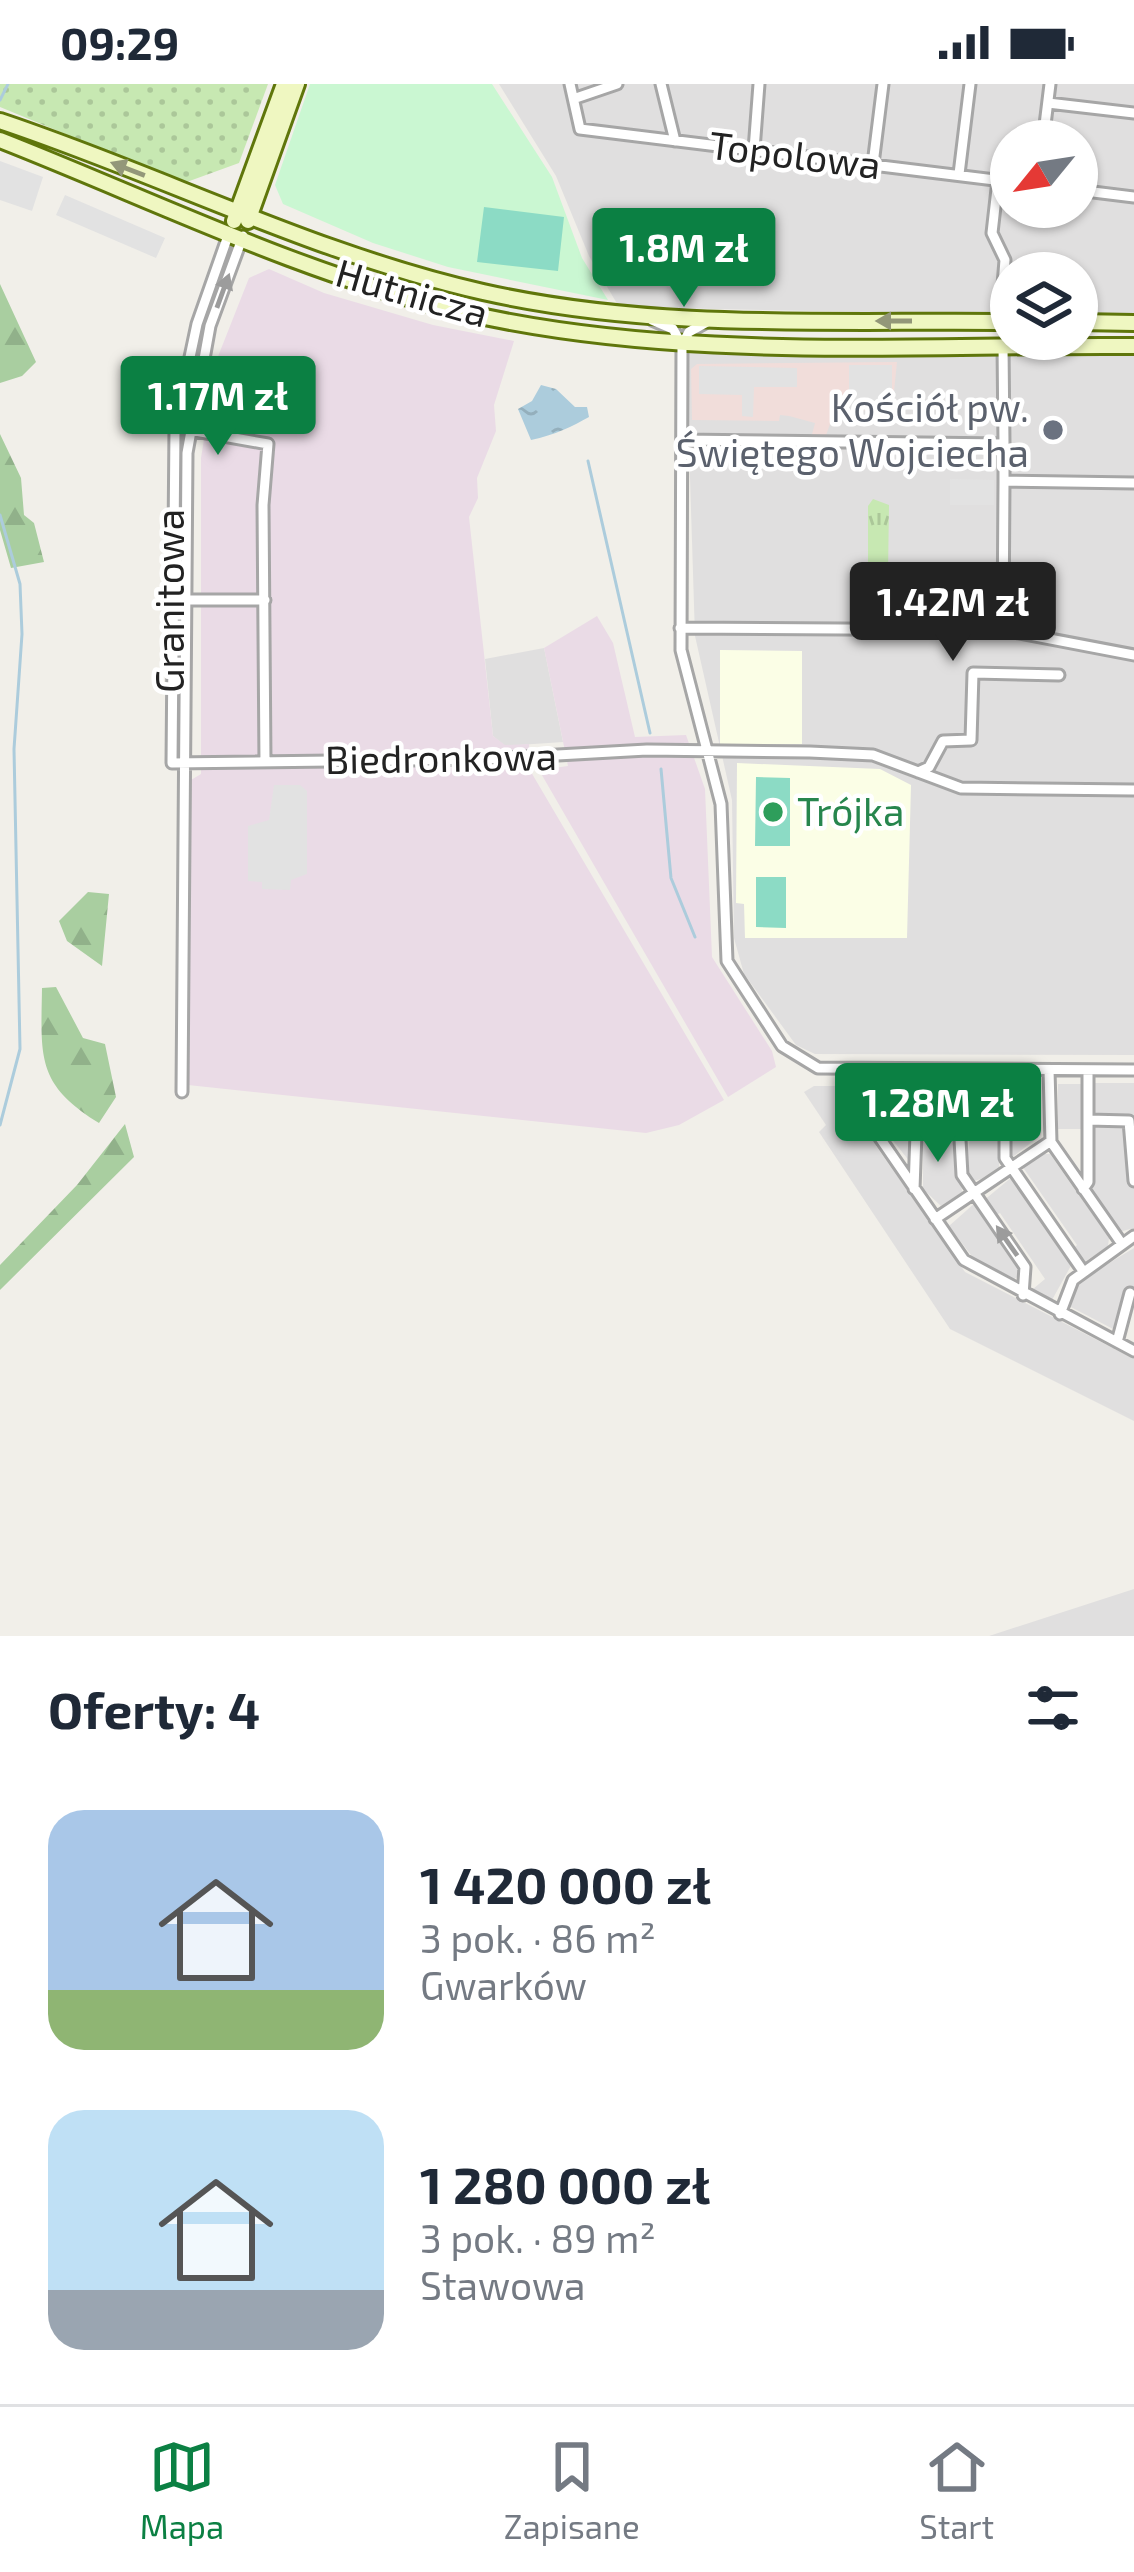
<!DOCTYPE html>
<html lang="pl">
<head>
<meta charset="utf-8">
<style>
	:root { --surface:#fff; --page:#f6f6f7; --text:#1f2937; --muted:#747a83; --line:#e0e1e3; --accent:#0b8043 }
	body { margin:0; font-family:"Exo 2",sans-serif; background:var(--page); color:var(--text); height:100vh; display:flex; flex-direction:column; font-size:45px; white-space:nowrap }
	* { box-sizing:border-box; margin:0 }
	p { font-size:39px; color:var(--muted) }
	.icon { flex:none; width:66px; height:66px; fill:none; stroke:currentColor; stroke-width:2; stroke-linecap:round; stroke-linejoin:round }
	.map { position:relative; height:1552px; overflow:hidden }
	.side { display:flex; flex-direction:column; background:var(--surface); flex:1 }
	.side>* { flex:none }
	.needle { width:78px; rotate:240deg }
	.buttons { position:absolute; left:990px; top:36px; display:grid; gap:24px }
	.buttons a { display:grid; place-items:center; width:108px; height:108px; border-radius:50%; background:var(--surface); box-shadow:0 3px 9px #0004; font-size:60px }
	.price { position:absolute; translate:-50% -102px; padding:0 27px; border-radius:12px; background:var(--accent); color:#fff; font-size:39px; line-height:78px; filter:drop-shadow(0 3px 6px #0008) }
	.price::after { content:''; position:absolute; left:50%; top:72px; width:36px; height:27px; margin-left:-18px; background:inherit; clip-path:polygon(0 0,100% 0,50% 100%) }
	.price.active { background:#222; color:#fff }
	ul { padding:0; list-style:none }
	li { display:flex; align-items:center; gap:36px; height:300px; padding:0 48px }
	li span { display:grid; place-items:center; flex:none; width:336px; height:240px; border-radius:36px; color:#555 }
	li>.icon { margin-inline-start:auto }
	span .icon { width:144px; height:144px; fill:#fffc; stroke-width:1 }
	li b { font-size:51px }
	h2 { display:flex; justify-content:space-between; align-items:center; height:144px; padding:0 48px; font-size:51px }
	.status { display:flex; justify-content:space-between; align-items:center; height:84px; padding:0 60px; background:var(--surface); direction:ltr }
	.status svg { height:33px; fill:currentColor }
	.tab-bar { display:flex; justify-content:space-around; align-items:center; height:168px; border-top:3px solid var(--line); background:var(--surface); font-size:33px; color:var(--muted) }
	.tab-bar a { display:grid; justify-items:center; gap:6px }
	.tab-bar .active { color:var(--accent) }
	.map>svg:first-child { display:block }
</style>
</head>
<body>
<div class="status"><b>09:29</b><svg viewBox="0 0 49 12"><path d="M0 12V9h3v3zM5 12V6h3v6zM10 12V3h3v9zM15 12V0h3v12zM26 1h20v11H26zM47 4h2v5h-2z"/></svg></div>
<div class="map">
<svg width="1134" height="1552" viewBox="0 0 1134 1552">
	<defs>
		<pattern id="grass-tufts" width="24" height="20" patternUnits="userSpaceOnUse" patternTransform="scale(3)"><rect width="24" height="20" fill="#c7e8b2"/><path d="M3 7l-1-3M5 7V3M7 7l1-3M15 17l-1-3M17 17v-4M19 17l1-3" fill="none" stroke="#abc799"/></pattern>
		<pattern id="forest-firs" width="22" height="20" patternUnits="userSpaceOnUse" patternTransform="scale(3)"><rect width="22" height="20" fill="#a9cea0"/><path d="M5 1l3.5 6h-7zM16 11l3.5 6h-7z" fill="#91b18a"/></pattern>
		<pattern id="garden-dots" width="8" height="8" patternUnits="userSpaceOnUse" patternTransform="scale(3)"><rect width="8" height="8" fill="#c7e8b2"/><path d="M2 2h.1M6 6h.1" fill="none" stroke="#abc799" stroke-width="1.8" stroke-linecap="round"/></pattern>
		<pattern id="water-ripples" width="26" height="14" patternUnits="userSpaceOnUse" patternTransform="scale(3)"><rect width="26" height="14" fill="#acccdc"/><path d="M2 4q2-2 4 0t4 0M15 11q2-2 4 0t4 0" fill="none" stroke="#94afbc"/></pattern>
	</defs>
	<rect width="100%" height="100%" fill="#f1efe9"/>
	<!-- residential -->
	<path fill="#e0dfdf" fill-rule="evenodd" d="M499 0H1134V231H1077V189H1011V231L619 223 589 172 556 92ZM1011 57H1077V123H1011Z
		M686 268H1134V971L815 970 796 961 744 890 734 854 732 716 695 552Z
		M544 564 563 658 505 662 493 652 485 575Z
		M1039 994 1041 1051 1010 1075 1009 995Z
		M920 996H1001V1033L922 1032Z
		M1091 999H1134V1033H1094Z
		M883 1000H914V1083L887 1049 893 1048 886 1039 893 1034 886 1033 893 1029V1018L886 1013 893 1011 883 1010Z
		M1058 1000H1082V1045H1058Z
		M814 1002H867L876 1062 965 1188 1134 1275V1337L950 1245 819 1048 826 1041 804 1008Z
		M963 1037H1000L999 1083 981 1095 970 1098 964 1087 972 1044 964 1043Z
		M950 1039 957 1044 962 1108 941 1122 923 1105V1040Z
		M1123 1039 1127 1090 1134 1104V1144L1119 1148 1092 1109V1041Z
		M1040 1070H1050L1109 1154 1108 1162 1086 1177 1072 1166 1077 1161 1022 1082Z
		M1012 1093 1073 1178 1052 1216 1033 1205 1045 1195 1000 1129 993 1132 983 1117Z
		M976 1118 1023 1189 1013 1196 977 1179 949 1142Z
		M1134 1164V1206L1123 1211 1115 1246 1069 1222 1078 1198Z
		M1134 1505V1552H989Z"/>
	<!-- commercial -->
	<path fill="#f1ddda" d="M897 278 892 327 835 326 825 354H811L815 339 789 332 780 331 779 337 692 336 691 285 697 280Z"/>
	<!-- industrial -->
	<path fill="#eadbe6" d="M269 185 324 209 433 241 514 257 494 321 496 347 477 394 478 414 469 433 493 652 505 661 529 660 531 688 724 1016 679 1041 646 1049 188 1001 191 696 201 690V374L217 275 249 194Z
		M597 532 613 559 635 653 686 651 705 705 712 873 772 967 776 983 728 1013 539 686 568 682 544 564Z"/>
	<!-- education -->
	<path fill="#fbfee6" d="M720 566 802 567V660H720Z
		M737 679 880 685 911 701 907 854H745L744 820 736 819Z"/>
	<!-- grass -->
	<path fill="url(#grass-tufts)" d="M873 415 889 421 888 490 879 494 868 488V422Z"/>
	<!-- forest -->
	<path fill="url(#forest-firs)" d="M0 200 36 278 22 292 0 299Z
		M0 350 21 394 24 431 34 439 44 478 11 484 0 446Z
		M88 808 109 810 102 882 67 857 59 837Z
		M56 903 83 954 105 960 116 1013 99 1039C36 1000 41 973 42 904Z
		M125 1040 134 1073 0 1206V1181L77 1101Z"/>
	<!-- park -->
	<path fill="#caf7d2" d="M310 0H492L552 93 582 174 608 216 448 183 373 159 283 120 275 101Z"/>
	<!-- garden -->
	<path fill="url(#garden-dots)" d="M0 0H268L239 79 184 99 0 23Z"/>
	<!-- pitch -->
	<path fill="#8cdbc5" d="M484 123 564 133 558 187 477 178Z
		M756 693 790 694V762H755Z
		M756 793H786V844L756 843Z"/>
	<!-- parking -->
	<path fill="#e2e2e2" d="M0 77 43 93 32 127 0 116Z
		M65 111 165 154 156 174 56 131Z
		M849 281H892V327L849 326Z
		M699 282 797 284V303H754L753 333 742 332V311L699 310Z
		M950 395 994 396V421H950Z
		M949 499H999V521H990V542H943V509H949Z
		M274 701H300L307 707V790L291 796 290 806 262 805V798L248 797V742L269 736Z"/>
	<!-- water -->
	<path fill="url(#water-ripples)" d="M541 301 556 305 575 323H587L589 333C573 342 555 351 531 356L518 325 532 317Z"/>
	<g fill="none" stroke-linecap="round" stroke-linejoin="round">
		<!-- stream -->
		<path stroke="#acccdc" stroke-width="3" d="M0 16 8 0
			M588 377 650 649
			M0 431 20 500 22 550 14 665 20 965 0 1041
			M661 685 671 794 695 853"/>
		<!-- street casing -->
		<g stroke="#a6a6a6" stroke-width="15">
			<path id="street" d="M570 0 580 45 1011 98
				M661 0 675 57
				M576 14 617 0
				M1048 19 1134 29
				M1043 57 1050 0
				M754 66 759 0
				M873 80 883 0
				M959 90 970 0
				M998 96 992 149 1005 176 1000 238
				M1077 106 1134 113
				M229 149 197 240 175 344 172 679 487 675 647 666 810 668 873 671 961 704 1134 706
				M652 236 673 245 682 261 681 566 721 720 727 877 782 962 818 984 1134 986
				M682 261 689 248 707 238
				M1003 261 1004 360
				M184 345 268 360 263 421 265 678
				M682 356 1004 360V397L1134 399
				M183 516H265
				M680 544 1003 546 1134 571
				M1003 546 1004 397
				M918 688 929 683 943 657 971 656 973 589 1059 591
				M874 986 880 1054 964 1176 1134 1267
				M1005 986V1074L1083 1187
				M1049 986 1051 1058 1122 1160
				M182 1008 187 369 210 242 243 152
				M917 1035 959 1038 962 1091 1025 1183 1023 1211
				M1088 1036 1129 1037 1134 1097
				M914 1105 917 1021
				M1083 1105 1088 1098V986
				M935 1135 1051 1057
				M1060 1230 1073 1196 1134 1152
				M1117 1258 1130 1209"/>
		</g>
		<!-- secondary casing -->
		<g stroke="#5f760b" stroke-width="20">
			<path id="secondary" d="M0 37C162 91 315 170 483 208 656 247 834 236 1011 238
				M0 56C148 114 298 188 453 226 675 279 907 260 1134 262
				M234 137 284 0
				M248 137 297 0
				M1077 238 1134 239"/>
		</g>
		<!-- street -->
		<use href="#street" stroke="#fff" stroke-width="9"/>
		<!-- secondary -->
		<use href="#secondary" stroke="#eff7c1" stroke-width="14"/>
	</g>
	<!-- one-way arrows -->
	<defs><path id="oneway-solid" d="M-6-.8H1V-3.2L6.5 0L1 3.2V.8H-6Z" transform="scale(3)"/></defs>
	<g fill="#939779">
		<use href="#oneway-solid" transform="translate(128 85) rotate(-159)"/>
		<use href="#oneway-solid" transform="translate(894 237) rotate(-180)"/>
	</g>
	<g fill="#9c9c9c">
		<use href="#oneway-solid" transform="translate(223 207) rotate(-70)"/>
		<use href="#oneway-solid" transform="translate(1007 1157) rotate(-125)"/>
	</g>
	<!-- markers -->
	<circle fill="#6b7280" stroke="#fff" stroke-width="4.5" cx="1053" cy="346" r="12"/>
	<circle fill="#2e9e5b" stroke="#fff" stroke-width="4.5" cx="773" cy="728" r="12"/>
	<g text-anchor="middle" stroke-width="9" stroke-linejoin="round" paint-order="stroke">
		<!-- street labels -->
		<g font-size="39" fill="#222" stroke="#fff">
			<text transform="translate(795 71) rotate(7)" y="14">Topolowa</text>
			<text transform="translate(412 209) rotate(16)" y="14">Hutnicza</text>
			<text transform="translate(170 517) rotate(-90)" y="14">Granitowa</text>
			<text transform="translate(441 674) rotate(-1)" y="14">Biedronkowa</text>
		</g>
		<!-- worship labels -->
		<g font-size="39" fill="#5b616d" stroke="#fff" text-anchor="end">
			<text x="1029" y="338">Kościół pw.<tspan x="1029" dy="45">Świętego Wojciecha</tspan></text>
		</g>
		<!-- leisure labels -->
		<g font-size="39" fill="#27864d" stroke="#fff" text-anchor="start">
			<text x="797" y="742">Trójka</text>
		</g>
	</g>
</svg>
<div class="buttons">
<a><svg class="needle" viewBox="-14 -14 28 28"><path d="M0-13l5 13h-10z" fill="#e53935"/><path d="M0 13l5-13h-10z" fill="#747a83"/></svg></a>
<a><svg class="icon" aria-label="layers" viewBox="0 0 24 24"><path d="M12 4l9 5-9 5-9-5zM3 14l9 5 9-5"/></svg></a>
</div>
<b class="price" style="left:684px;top:226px">1.8M zł</b>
<b class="price" style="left:218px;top:374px">1.17M zł</b>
<b class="price active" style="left:953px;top:580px">1.42M zł</b>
<b class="price" style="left:938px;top:1081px">1.28M zł</b>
</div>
<section class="side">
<h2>Oferty: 4<svg class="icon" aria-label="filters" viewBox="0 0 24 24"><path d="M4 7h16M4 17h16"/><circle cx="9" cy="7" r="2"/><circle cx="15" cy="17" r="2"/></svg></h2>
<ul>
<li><span style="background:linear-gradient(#a9c7e8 75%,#8fb573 0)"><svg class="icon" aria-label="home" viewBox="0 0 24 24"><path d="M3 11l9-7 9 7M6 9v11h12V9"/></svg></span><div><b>1 420 000 zł</b><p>3 pok. · 86 m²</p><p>Gwarków</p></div></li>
<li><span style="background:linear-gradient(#bfe0f5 75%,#9aa5b1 0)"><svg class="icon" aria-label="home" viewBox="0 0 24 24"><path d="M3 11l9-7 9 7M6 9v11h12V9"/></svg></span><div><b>1 280 000 zł</b><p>3 pok. · 89 m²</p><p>Stawowa</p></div></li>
</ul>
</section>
<nav class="tab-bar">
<a class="active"><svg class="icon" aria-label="map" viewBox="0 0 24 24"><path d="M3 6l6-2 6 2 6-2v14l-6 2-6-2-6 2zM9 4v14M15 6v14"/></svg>Mapa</a>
<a><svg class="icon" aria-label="saved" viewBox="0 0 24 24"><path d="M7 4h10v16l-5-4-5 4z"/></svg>Zapisane</a>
<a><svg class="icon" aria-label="home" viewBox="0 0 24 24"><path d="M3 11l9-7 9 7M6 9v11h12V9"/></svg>Start</a>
</nav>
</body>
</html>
